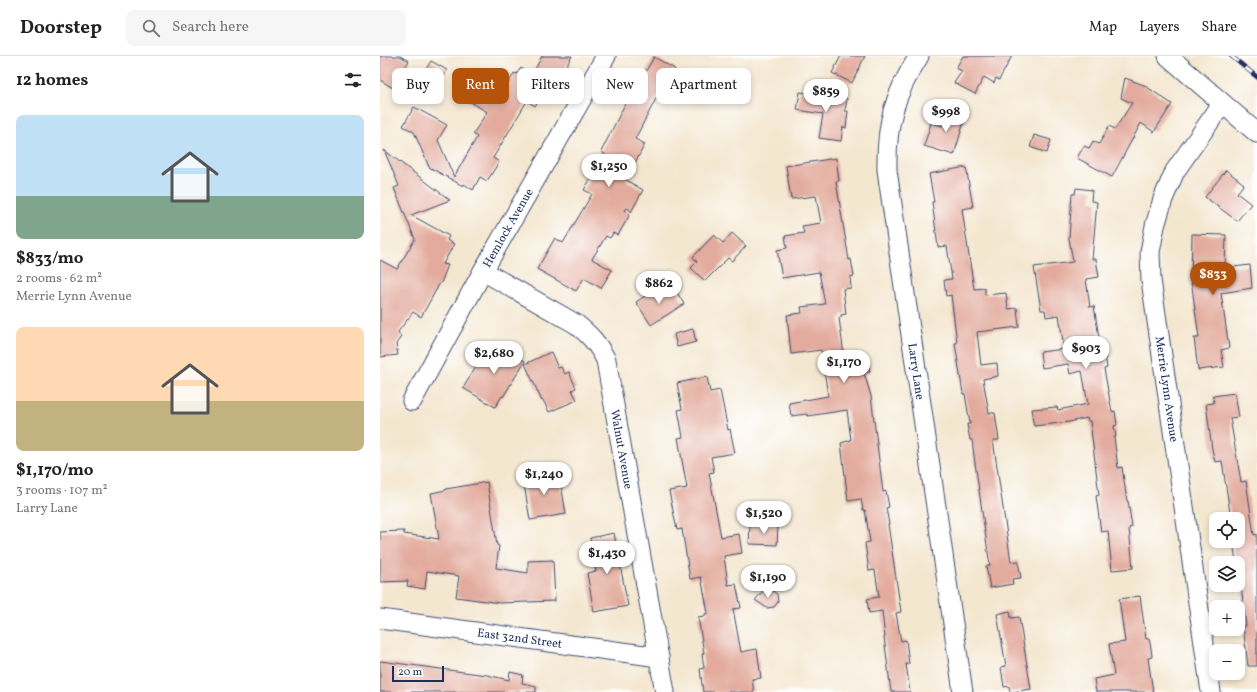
<!DOCTYPE html>
<html lang="en">
<head>
<meta charset="utf-8">
<style>
	:root { --surface:#fff; --page:#f6f6f6; --text:#222; --muted:#767676; --line:#e0e0e0; --accent:#b45309 }
	body { margin:0; font-family:Vollkorn,serif; background:var(--page); color:var(--text); height:100vh; display:flex; flex-direction:column; font-size:15px; white-space:nowrap }
	* { box-sizing:border-box; margin:0 }
	p { font-size:13px; color:var(--muted) }
	.icon { flex:none; width:22px; height:22px; fill:none; stroke:currentColor; stroke-width:2; stroke-linecap:round; stroke-linejoin:round }
	.map { position:relative; flex:1; overflow:hidden }
	.sheet { display:flex; flex-direction:column; background:var(--surface); width:380px }
	.sheet>* { flex:none }
	.hud { position:absolute; left:12px; top:12px; width:380px; height:36px; display:flex; gap:8px }
	.fabs { position:absolute; left:829px; top:456px; display:grid; gap:8px }
	.fabs a { display:grid; place-items:center; width:36px; height:36px; border-radius:8px; background:var(--surface); box-shadow:0 2px 6px #0003; font-size:20px }
	.scale { position:absolute; left:12px; bottom:10px; width:52px; box-sizing:border-box; padding-left:4px; border:2px solid #1b2f5e; border-top:0; font-size:11px; line-height:14px; white-space:nowrap; color:#1b2f5e; -webkit-text-stroke:3px #fff; paint-order:stroke }
	.price { position:absolute; translate:-50% -34px; padding:0 9px; border-radius:14px; background:#fff; color:#222; font-size:13px; line-height:26px; filter:drop-shadow(0 1px 2px #0008) }
	.price::after { content:''; position:absolute; left:50%; top:24px; width:12px; height:9px; margin-left:-6px; background:inherit; clip-path:polygon(0 0,100% 0,50% 100%) }
	.price.current { background:var(--accent); color:#fff }
	ul { padding:0; list-style:none }
	li { display:grid; align-content:center; gap:8px; height:212px; padding:0 16px }
	li span { display:grid; place-items:center; height:124px; border-radius:8px; color:#555 }
	li>.icon { margin-inline-start:auto }
	span .icon { width:72px; height:72px; fill:#fffc; stroke-width:1 }
	li b { font-size:17px }
	h2 { display:flex; justify-content:space-between; align-items:center; height:48px; padding:0 16px; font-size:17px }
	.tag { padding:0 14px; border-radius:8px; background:var(--surface); box-shadow:0 2px 6px #0003; font-size:14px; line-height:36px }
	.tag.current { background:var(--accent); color:#fff }
	header { display:flex; align-items:center; gap:24px; box-sizing:border-box; height:56px; padding:0 20px; background:var(--surface); border-bottom:1px solid var(--line) }
	header strong { font-size:19px }
	nav { display:flex; gap:22px; margin-inline-start:auto; font-size:14px }
	.search { width:280px; height:36px; background:var(--page); display:flex; align-items:center; gap:10px; box-sizing:border-box; padding:0 14px; border-radius:8px; color:var(--muted); font-size:15px }
	main { display:flex; flex:1; min-height:0 }
	.map>svg:first-child { display:block }
</style>
</head>
<body>
<header>
<strong>Doorstep</strong>
<div class="search"><svg class="icon" aria-label="search" viewBox="0 0 24 24"><circle cx="10" cy="10" r="6"/><path d="M15 15l6 6"/></svg>Search here</div>
<nav><a>Map</a><a>Layers</a><a>Share</a></nav>
</header>
<main>
<section class="sheet">
<h2>12 homes<svg class="icon" aria-label="filters" viewBox="0 0 24 24"><path d="M4 7h16M4 17h16"/><circle cx="9" cy="7" r="2"/><circle cx="15" cy="17" r="2"/></svg></h2>
<ul>
<li><span style="background:linear-gradient(#bfe0f5 65%,#7fa58c 0)"><svg class="icon" aria-label="home" viewBox="0 0 24 24"><path d="M3 11l9-7 9 7M6 9v11h12V9"/></svg></span><div><b>$833/mo</b><p>2 rooms · 62 m²</p><p>Merrie Lynn Avenue</p></div></li>
<li><span style="background:linear-gradient(#ffd9b3 60%,#c2b280 0)"><svg class="icon" aria-label="home" viewBox="0 0 24 24"><path d="M3 11l9-7 9 7M6 9v11h12V9"/></svg></span><div><b>$1,170/mo</b><p>3 rooms · 107 m²</p><p>Larry Lane</p></div></li>
</ul>
</section>
<div class="map">
<svg width="877" height="636" viewBox="0 0 877 636">
	<rect width="100%" height="100%" fill="#fff"/>
	<filter id="ink" filterUnits="userSpaceOnUse"><feTurbulence type="fractalNoise" baseFrequency=".025" numOctaves="2"/><feDisplacementMap in="SourceGraphic" scale="8" xChannelSelector="R" yChannelSelector="G"/><feConvolveMatrix kernelMatrix="1 2 1 2 8 2 1 2 1" color-interpolation-filters="sRGB"/></filter>
	<filter id="wash" filterUnits="userSpaceOnUse"><feTurbulence type="fractalNoise" baseFrequency=".012" numOctaves="4" result="noise"/><feDisplacementMap in="SourceGraphic" scale="16" xChannelSelector="R" yChannelSelector="G"/><feGaussianBlur stdDeviation="0.9" result="paint"/><feColorMatrix in="noise" values="0 0 0 0 0 0 0 0 0 0 0 0 0 0 0 0 0 1.4 0 .05"/><feComposite in="paint" operator="in"/></filter>
	<g filter="url(#wash)">
		<rect width="100%" height="100%" fill="#f4e7d0"/>
		<g id="blocks">
			<!-- building -->
			<path fill="#e3ab9d" d="M0 0H20L29 5 13 32 0 24Z
				M162 0H192L167 43 161 40 155 50 147 45 113 102 119 106 107 125 100 121 93 134 84 128 83 130 49 111 34 76 23 70 34 51 67 69 58 84 74 121 97 81 93 78 107 56 86 43 94 29 119 44 134 17 137 18 141 12 152 19Z
				M461 0H485L472 27 452 17Z
				M583 0H632L619 24 616 22 614 27 604 21 595 38 574 27 582 15 576 12Z
				M274 1 295 13 289 23 298 28 289 43 279 37 255 83 265 88 246 124 263 134 251 156 248 152 245 154 249 160 238 179 233 177 230 182 226 180 212 203 232 214 221 232 204 222 196 235 157 213 175 182 183 187 212 138 204 134 225 98 221 96 248 42 252 35 254 36Z
				M51 5 67 14 57 31 41 21Z
				M745 22 764 29 792 48 774 76 761 67 732 121 697 102 704 90 709 92 713 85 719 88 729 70 735 73 752 47 741 42Z
				M420 36 467 43 465 55H468L466 72 463 71 461 85 439 82 443 58 417 54Z
				M567 54 586 59 574 99 544 90 551 67 562 70Z
				M654 79 671 84 667 97 650 91Z
				M4 94 70 144 31 159 69 180 67 184 74 188 63 208 68 209 61 227H60L41 261 33 256 18 276 21 281 16 288 18 299 0 301V204L17 213 35 183 14 132 19 130Z
				M456 102 459 125H456L461 156 469 204 471 203 474 220 470 221 471 232 463 233 466 258 461 259V261L459 262 464 299 469 298 470 301 487 299 490 316 484 317 491 340 503 436 506 435 509 451 506 452 509 468H508L521 556 516 557 521 585 526 584 529 608H526L530 636H511L504 581H505L502 555 489 557 487 543 499 541 495 514 489 515 485 487 490 486 485 454H483L481 443 468 445 461 387 471 384 467 354 428 360 427 358 411 360 409 347 448 340 441 294 411 298 407 259 422 257 421 251 445 248 439 216 402 222 397 194 407 192 405 180 424 177 422 170 441 167 436 140 411 143 406 110Z
				M586 111 593 151 582 153 594 233 605 232V239L626 237 628 253 637 252 639 271 597 276 601 309 617 307 618 320 603 323 609 357H615L619 384H613L631 506 638 505 641 522 632 523 633 528 610 532 606 510H610L594 400 592 384H590L587 368H590L585 338H583L575 287H577L571 239 566 240 564 224 572 223 567 190 558 191 552 146H554L549 118Z
				M846 114 864 128 857 137 871 148 857 165 825 141Z
				M696 132 712 134 711 145 717 146 712 203H716L719 221 706 223 710 251 714 250 722 300 725 299 727 312 724 313 732 356 735 355 737 369 734 370 736 381H734L738 412 742 411 747 445H748L752 471 749 472 753 512 732 514 728 475 721 476 716 440 719 439 710 365H708L707 362 689 366 654 370 652 360 653 359 652 353 677 351 678 354 708 348 702 315 690 318 688 308 662 312 660 296 684 293 679 259 666 261 665 254H661L654 211 693 206 689 182 692 138H695Z
				M352 177 366 190 352 205 348 202 325 225 311 212 317 206 313 201 334 179 343 187Z
				M812 178 846 179 845 212 870 209 872 232 841 237 849 292 841 294 844 311 818 314 814 282H819L811 224Z
				M276 233 281 241 295 233 304 248 271 269 256 246Z
				M313 273 316 286 297 291 294 278Z
				M117 288 145 305 123 341 122 340 115 351 83 332 103 300 107 303Z
				M171 296 178 312 181 311 185 318 189 316 196 332 192 334 197 344 169 356 163 344 162 345 145 308Z
				M327 321 330 336 340 334 348 374 350 373 355 397 331 401 334 416 329 417 341 481 359 478 362 497 344 500 348 529 356 528 361 552 353 553 361 596 377 593 381 622 372 623 374 636H323L320 613 324 612 322 598 324 597 318 561 325 560V558L328 557 321 521 310 523 302 473 297 474 289 435 307 432 298 382 303 381 298 354 302 353 297 327Z
				M855 337 859 361 850 362 861 426 866 425 874 479 877 478V610H868L863 570H866L858 506H856L853 485H858V463H851L842 405 835 406 832 393 826 348 834 347 833 340Z
				M179 416 186 458 150 464 143 422Z
				M107 426 117 489 119 490 116 512 148 517V505L173 504 175 545 120 547 76 541 79 520 47 515 45 533 27 530 28 525 0 526V476L24 475V478L59 483 51 437 66 434V433Z
				M370 469 398 470 397 489 369 488Z
				M234 477 248 550 214 556 207 517 216 515 210 482Z
				M390 533 397 538 398 546 394 551 387 552 375 544 384 534Z
				M760 540 766 583H769L771 592 772 601 768 602 773 636H716L714 623 734 619 729 588 745 586 739 543Z
				M630 555 631 562 639 561 651 633 632 636H630L629 630 624 631 621 611 626 610 617 558Z
				M0 605 107 619 129 624 130 616 143 619 142 627 156 630V636H0Z"/>
		</g>
	</g>
	<g filter="url(#ink)">
		<use href="#blocks" fill-opacity="0" stroke="#3c4b6f" stroke-width="1"/>
		<g fill="none" stroke-linecap="round" stroke-linejoin="round">
			<!-- minor casing -->
			<g stroke="#3c4b6f" stroke-width="21">
				<g id="minor">
					<path id="s1" d="M539 0C514 39 506 68 507 114L583 636"/>
					<path d="M788 0 877 77"/>
					<path id="s2" d="M103 215 196 268C210 279 218 288 226 304L285 636"/>
					<path id="s3" d="M32 345 103 215 226 0"/>
					<path id="s4" d="M0 563 279 601"/>
					<path d="M831 636 771 224 770 196 775 170 783 143 795 115 842 48"/>
				</g>
			</g>
			<!-- minor -->
			<use href="#minor" stroke="#fff" stroke-width="19"/>
			<!-- rail casing -->
			<g stroke="#1b2f5e" stroke-width="4.5">
				<path id="rail" d="M851 0 877 21"/>
			</g>
			<!-- rail -->
			<use href="#rail" stroke="#fff" stroke-width="3" stroke-dasharray="9" stroke-linecap="butt"/>
		</g>
	</g>
	<g text-anchor="middle" stroke-width="4" stroke-linejoin="round" paint-order="stroke">
		<!-- street labels -->
		<g font-size="12" fill="#1b2f5e" stroke="#fff">
			<text dy="4" stroke="none"><textPath href="#s3" startOffset="198">Hemlock Avenue</textPath></text>
			<text dy="4" stroke="none"><textPath href="#s1" startOffset="324">Larry Lane</textPath></text>
			<text transform="translate(787 333) rotate(82)" y="4">Merrie Lynn Avenue</text>
			<text dy="4" stroke="none"><textPath href="#s2" startOffset="245">Walnut Avenue</textPath></text>
			<text dy="4" stroke="none"><textPath href="#s4" startOffset="141">East 32nd Street</textPath></text>
		</g>
	</g>
</svg>
<div class="fabs">
<a><svg class="icon" aria-label="locate" viewBox="0 0 24 24"><circle cx="12" cy="12" r="6"/><path d="M12 2v4M12 18v4M2 12h4M18 12h4"/></svg></a>
<a><svg class="icon" aria-label="layers" viewBox="0 0 24 24"><path d="M12 4l9 5-9 5-9-5zM3 14l9 5 9-5"/></svg></a>
<a>+</a>
<a>−</a>
</div>
<div class="scale">20 m</div>
<b class="price" style="left:446px;top:57px">$859</b>
<b class="price" style="left:566px;top:77px">$998</b>
<b class="price" style="left:229px;top:132px">$1,250</b>
<b class="price current" style="left:833px;top:240px">$833</b>
<b class="price" style="left:279px;top:249px">$862</b>
<b class="price" style="left:706px;top:314px">$903</b>
<b class="price" style="left:114px;top:319px">$2,680</b>
<b class="price" style="left:464px;top:328px">$1,170</b>
<b class="price" style="left:164px;top:440px">$1,240</b>
<b class="price" style="left:384px;top:479px">$1,520</b>
<b class="price" style="left:227px;top:519px">$1,430</b>
<b class="price" style="left:388px;top:543px">$1,190</b>
<div class="hud">
<a class="tag">Buy</a>
<a class="tag current">Rent</a>
<a class="tag">Filters</a>
<a class="tag">New</a>
<a class="tag">Apartment</a>
</div>
</div>
</main>
</body>
</html>
